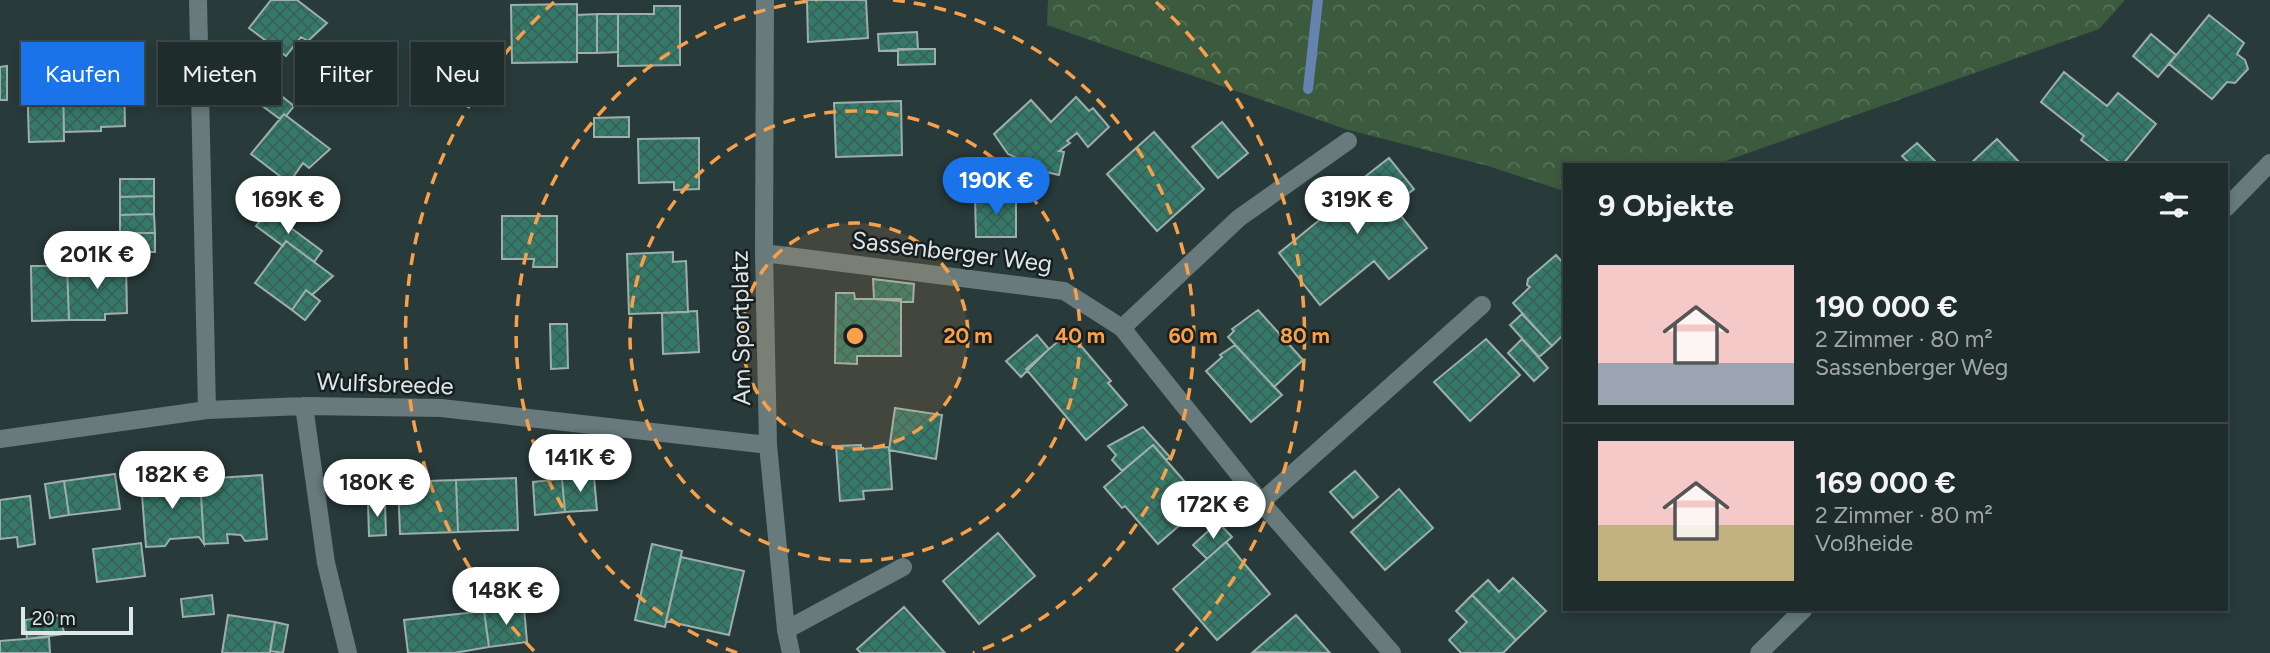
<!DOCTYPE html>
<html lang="de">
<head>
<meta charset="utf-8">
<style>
	:root { --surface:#1f2c2c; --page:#273434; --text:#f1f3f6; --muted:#a1a7a9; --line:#3c4848; --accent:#1a73e8 }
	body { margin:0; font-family:Figtree,sans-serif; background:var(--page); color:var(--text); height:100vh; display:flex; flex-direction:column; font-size:26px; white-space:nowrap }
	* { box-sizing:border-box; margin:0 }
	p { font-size:23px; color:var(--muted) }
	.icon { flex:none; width:38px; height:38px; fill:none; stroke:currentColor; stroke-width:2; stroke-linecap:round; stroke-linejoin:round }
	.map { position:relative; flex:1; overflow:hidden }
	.panel { position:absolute; left:1563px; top:163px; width:665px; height:448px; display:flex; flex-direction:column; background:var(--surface); border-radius:0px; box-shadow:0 4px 10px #0003,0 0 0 2px var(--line) }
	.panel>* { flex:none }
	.hud { position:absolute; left:21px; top:42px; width:665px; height:63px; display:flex; gap:14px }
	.scale { position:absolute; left:21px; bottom:18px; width:112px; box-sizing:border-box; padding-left:7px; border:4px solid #dde7e8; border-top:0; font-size:19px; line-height:24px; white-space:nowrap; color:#dde7e8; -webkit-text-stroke:5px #181f20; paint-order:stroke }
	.price { position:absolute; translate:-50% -60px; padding:0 16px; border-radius:24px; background:#fff; color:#222; font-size:23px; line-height:46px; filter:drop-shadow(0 2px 4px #0008) }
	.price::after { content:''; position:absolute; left:50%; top:42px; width:21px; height:16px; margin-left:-10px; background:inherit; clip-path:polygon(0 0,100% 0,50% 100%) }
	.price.active { background:var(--accent); color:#fff }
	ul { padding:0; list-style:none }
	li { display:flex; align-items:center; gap:21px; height:175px; padding:0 35px }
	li+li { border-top:2px solid var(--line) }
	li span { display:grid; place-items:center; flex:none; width:196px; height:140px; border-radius:0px; color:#555 }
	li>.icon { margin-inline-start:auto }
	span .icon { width:84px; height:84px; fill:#fffc; stroke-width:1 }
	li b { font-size:30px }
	h2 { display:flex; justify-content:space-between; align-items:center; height:84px; padding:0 35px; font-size:30px }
	.pill { padding:0 24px; border-radius:0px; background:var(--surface); box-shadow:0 4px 10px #0003,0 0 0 2px var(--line); font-size:24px; line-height:63px }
	.pill.active { background:var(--accent); color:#fff }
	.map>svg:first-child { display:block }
</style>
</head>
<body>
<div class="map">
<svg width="2270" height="653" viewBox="0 0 2270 653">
	<defs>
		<pattern id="forest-crowns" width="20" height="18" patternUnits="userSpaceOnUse" patternTransform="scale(1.75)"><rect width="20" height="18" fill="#3b5a3e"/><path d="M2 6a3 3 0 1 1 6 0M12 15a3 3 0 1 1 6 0" fill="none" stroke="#57725a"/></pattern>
		<pattern id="building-cross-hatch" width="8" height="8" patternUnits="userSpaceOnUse" patternTransform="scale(1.75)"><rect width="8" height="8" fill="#347a69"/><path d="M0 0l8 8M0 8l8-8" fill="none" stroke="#3b6058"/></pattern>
	</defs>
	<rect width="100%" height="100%" fill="#293a3b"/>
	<!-- forest -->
	<path fill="url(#forest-crowns)" d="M1048 0H2125L2099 29 1717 164H1564V191L1488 166 1345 129 1047 25Z"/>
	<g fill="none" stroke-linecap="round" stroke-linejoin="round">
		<!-- stream -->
		<path stroke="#6583af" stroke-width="10" d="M1308 89 1318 0"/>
	</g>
	<!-- building -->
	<path fill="url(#building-cross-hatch)" stroke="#9dafaa" stroke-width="2" d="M271 0H297L327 23 308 41 301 37 286 56 249 28Z
		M807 0H866L868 38 808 42Z
		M577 4V62L512 63 511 5Z
		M654 6H680V65L618 66V14H654Z
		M597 14H618V52L597 53Z
		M597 14V53H577V15Z
		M2209 15 2244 43 2237 54 2245 60 2248 69 2235 83 2227 82 2212 99 2169 64Z
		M917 32 918 49 879 51 878 34Z
		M2151 34 2176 55 2158 77 2133 56Z
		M898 49H935V64L898 65Z
		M7 66V100H0V67Z
		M2064 72 2107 106 2118 93 2156 124 2123 164H2112L2081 140 2084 136 2041 102Z
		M124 78 125 126 101 127V131L64 132 63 79Z
		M27 79H63L64 141 29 142Z
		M265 83 294 106 286 116 284 114 280 119 253 99Z
		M1076 97 1089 111 1093 108 1109 127 1088 147 1077 133 1067 141 1070 143 1059 151 1064 152 1059 175 1037 170 1032 176 1017 158 1008 154 994 134 1031 100 1051 122Z
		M901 101 902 155 836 157 834 103Z
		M284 114 330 149 309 168 303 163 289 183 251 154Z
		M629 117V137H594V118Z
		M1222 122 1248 153 1218 178 1192 147Z
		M1154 132 1204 189 1157 231 1107 174Z
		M699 138V189L674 190V182L639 183 638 139Z
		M1997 139 2021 164H1970Z
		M1917 143 1938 164H1910L1902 156Z
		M1389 158 1414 189 1393 206 1427 248 1389 279 1374 261 1320 305 1279 253 1360 187 1357 183Z
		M120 179H154V196L120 197Z
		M154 196V214L120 215V197Z
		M975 197H1016V237H976Z
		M268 211 322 251 314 262 286 241 283 246 256 226Z
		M154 214 155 233H120V215Z
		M502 216H557V267H533L534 259H502Z
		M120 233H155V252H120Z
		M286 241 333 276 312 295 306 290 292 310 255 283Z
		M673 252V262L686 261 688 312 629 314 627 254Z
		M1556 255 1564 264V334L1552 346 1513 303 1530 287 1527 285 1528 279Z
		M126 264 127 313 105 314V320H69L67 266Z
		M31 266H67L69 320 32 321Z
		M873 279 914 284 913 302 874 299Z
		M306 290 320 301 305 320 292 310Z
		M836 293H854L855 299H901V356H857V364L835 363Z
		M1258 310 1303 360 1274 387 1228 337 1234 331 1232 329Z
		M697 311 699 352 663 354 662 313Z
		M1522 314 1552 346 1539 357 1510 325Z
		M550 324H567L568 368 551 369Z
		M1069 332 1111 381 1108 383 1127 405 1086 440 1026 369Z
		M1037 335 1049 349 1021 377 1006 361Z
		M1486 339 1520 375 1470 421 1434 382Z
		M1522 339 1548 368 1534 381 1508 353Z
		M1235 345 1282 395 1251 422 1206 371 1222 357 1220 355Z
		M895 408 942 415 936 459 889 450Z
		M1143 427 1170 457 1166 460 1153 445 1122 471 1112 460 1116 455 1108 446Z
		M861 445V449L889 447 892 489 863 491 864 499 840 501 836 446Z
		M1153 445 1204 504 1158 544 1125 506 1122 508 1104 487Z
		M1355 471 1378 497 1353 518 1330 492Z
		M115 474 120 509 69 515 64 481Z
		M262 475 267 539 245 541 241 535 227 534 228 543 204 544 200 479Z
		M594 477 597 510 565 512 562 479Z
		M516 478 518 530 458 532 456 480Z
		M200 479 204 544 199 537 170 539 165 546 146 547 141 482Z
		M562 479 565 512 535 515 533 482Z
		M456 480 458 532 400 534 398 482Z
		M64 481 69 515 50 518 45 484Z
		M1399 489 1433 528 1385 570 1351 532Z
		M30 496 35 544 18 547 17 537 0 539V500Z
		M368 503H385L386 535 369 536Z
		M1218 522 1232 537 1207 559 1193 545Z
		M998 533 1035 576 979 624 943 581Z
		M1226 542 1270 594 1217 640 1173 589Z
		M141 543 145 576 97 582 93 549Z
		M652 544 682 551 665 627 635 620Z
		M681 557 744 571 729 635 666 621Z
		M1513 578 1546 611 1516 640 1472 595 1488 580 1499 592Z
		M212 595 214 614 183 617 181 599Z
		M1472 595 1516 640 1503 653H1461L1449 640 1467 622 1456 611Z
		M524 607 527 642 489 647 484 611Z
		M904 607 945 653H861L857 649Z
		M484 611 489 647 454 653H408L404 620Z
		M61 615 64 634 27 639 25 620Z
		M228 615 275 622 270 653H222Z
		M1296 615 1330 653 1253 652Z
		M275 622 288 625 283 653 270 651Z
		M49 637 50 653H0V641Z"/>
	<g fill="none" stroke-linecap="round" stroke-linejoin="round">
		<!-- service -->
		<path stroke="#687a7c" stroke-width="18" d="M1122 328 1239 218 1348 141
			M1261 502 1482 305
			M786 630 903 567"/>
		<!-- minor -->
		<path stroke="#687a7c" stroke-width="18" d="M198 0 207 410
			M765 0 764 253 768 445 786 630 791 653
			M2226 208 2270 163
			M764 253 1064 291 1122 328 1261 502 1392 653
			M304 406 326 563 348 653
			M0 439 207 410 304 406 441 408 768 445
			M1759 653 1804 609"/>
	</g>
	<!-- distance rings -->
	<circle cx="855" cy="336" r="113" fill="#f8a14a" fill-opacity=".12"/>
	<g fill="none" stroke="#f8a14a" stroke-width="3.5" stroke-dasharray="12 9">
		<circle cx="855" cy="336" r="113"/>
		<circle cx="855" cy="336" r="225"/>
		<path d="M737 653A338 338 0 0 1 817 0M893 0A338 338 0 0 1 973 653"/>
		<path d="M534 651A450 450 0 0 1 554 2M1156 2A450 450 0 0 1 1176 651"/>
	</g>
	<g text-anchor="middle" stroke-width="5" stroke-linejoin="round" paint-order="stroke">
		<!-- street labels -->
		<g font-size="24" fill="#dde7e8" stroke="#181f20">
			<text transform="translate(952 252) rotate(7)" y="8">Sassenberger Weg</text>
			<text transform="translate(741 328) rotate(-91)" y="8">Am Sportplatz</text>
			<text transform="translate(385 384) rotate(2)" y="8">Wulfsbreede</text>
		</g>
	</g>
	<circle cx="855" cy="336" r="10" fill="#f8a14a" stroke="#181f20" stroke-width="3.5"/>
	<g font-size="21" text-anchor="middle" font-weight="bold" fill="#f8a14a" stroke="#181f20" stroke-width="5" stroke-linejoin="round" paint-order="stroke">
		<text x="968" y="343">20 m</text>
		<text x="1080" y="343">40 m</text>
		<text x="1193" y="343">60 m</text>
		<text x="1305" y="343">80 m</text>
	</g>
</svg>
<div class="scale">20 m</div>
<b class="price active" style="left:996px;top:217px">190K €</b>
<b class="price" style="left:288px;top:236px">169K €</b>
<b class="price" style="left:1357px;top:236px">319K €</b>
<b class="price" style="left:97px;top:291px">201K €</b>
<b class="price" style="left:580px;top:494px">141K €</b>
<b class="price" style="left:172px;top:511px">182K €</b>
<b class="price" style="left:377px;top:519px">180K €</b>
<b class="price" style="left:1213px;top:541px">172K €</b>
<b class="price" style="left:506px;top:627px">148K €</b>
<div class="hud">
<a class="pill active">Kaufen</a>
<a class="pill">Mieten</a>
<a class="pill">Filter</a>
<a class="pill">Neu</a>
</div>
<section class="panel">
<h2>9 Objekte<svg class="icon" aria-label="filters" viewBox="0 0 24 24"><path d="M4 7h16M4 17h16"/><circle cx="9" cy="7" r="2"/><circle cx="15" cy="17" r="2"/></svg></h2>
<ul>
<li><span style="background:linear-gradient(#f6c9c9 70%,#9aa5b1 0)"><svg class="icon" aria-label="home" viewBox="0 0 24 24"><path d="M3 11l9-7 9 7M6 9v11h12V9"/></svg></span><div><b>190 000 €</b><p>2 Zimmer · 80 m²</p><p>Sassenberger Weg</p></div></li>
<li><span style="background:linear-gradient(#f6c9c9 60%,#c2b280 0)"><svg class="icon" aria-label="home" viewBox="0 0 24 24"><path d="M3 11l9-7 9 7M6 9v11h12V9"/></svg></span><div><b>169 000 €</b><p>2 Zimmer · 80 m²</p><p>Voßheide</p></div></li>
</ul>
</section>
</div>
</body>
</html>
